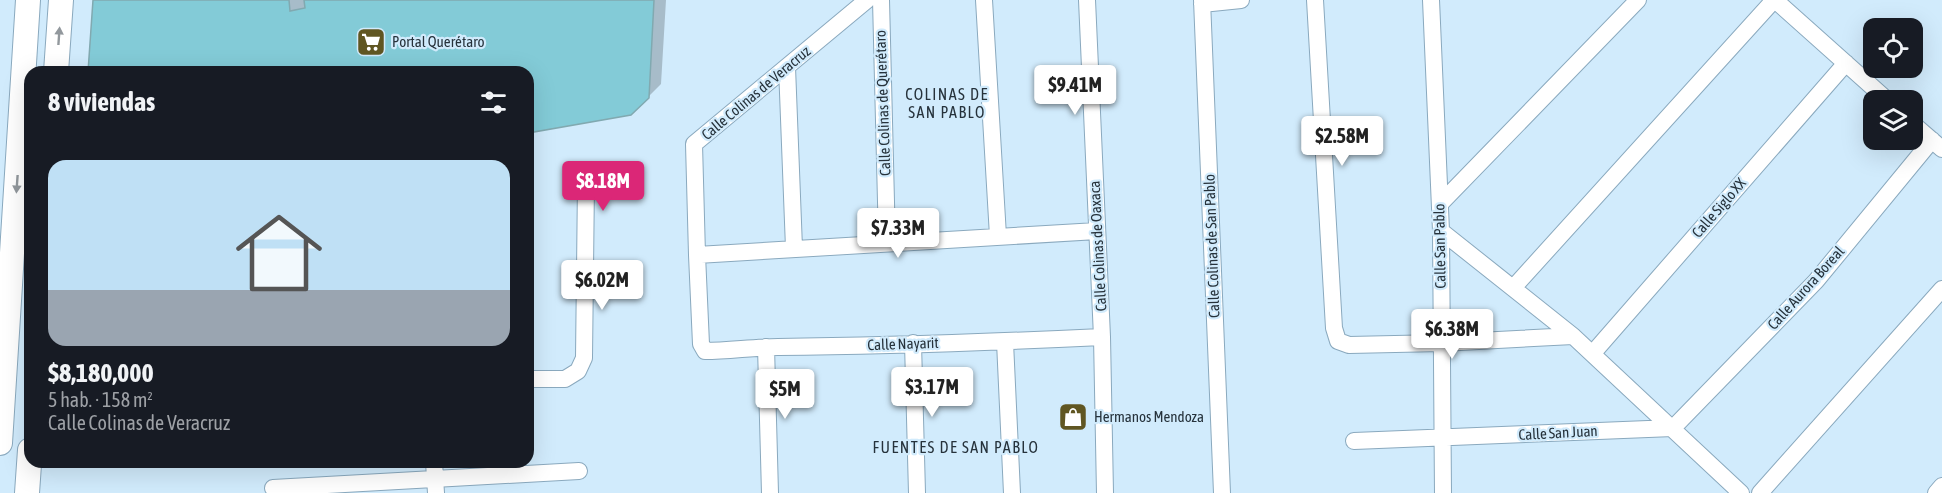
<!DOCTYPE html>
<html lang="es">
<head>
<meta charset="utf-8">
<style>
	:root { --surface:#171b24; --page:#20242c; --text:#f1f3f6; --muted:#9ea1a6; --line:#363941; --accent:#db2777 }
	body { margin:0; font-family:"Asap Condensed",sans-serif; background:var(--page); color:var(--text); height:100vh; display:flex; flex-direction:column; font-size:22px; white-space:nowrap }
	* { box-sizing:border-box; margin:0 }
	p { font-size:20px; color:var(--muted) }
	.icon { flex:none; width:33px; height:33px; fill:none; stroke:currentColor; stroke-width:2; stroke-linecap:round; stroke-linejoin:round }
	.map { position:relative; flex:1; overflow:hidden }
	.sheet { position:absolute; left:24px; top:66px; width:510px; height:402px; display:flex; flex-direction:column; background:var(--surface); border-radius:18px; box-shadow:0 6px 24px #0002 }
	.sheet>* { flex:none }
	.tools { position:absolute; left:1863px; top:18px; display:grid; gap:12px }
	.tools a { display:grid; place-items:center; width:60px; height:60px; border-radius:12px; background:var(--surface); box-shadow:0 6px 24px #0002; font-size:30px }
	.price { position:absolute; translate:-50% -51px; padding:0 14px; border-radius:6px; background:#fff; color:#222; font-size:20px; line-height:39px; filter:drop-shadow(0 2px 3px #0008) }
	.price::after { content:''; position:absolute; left:50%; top:36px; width:18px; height:14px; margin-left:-9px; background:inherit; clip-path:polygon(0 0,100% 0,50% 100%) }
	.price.on { background:var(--accent); color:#fff }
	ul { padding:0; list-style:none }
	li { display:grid; align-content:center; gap:12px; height:318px; padding:0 24px }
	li+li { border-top:2px solid var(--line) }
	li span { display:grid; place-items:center; height:186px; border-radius:18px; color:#555 }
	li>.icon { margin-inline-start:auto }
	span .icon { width:108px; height:108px; fill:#fffc; stroke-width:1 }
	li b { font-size:26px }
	h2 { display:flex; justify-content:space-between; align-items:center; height:72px; padding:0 24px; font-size:26px }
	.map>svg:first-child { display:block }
</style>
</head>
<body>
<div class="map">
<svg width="1942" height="493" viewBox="0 0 1942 493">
	<rect width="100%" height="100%" fill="#d1ebfc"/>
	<!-- shadow -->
	<path fill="#0003" d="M95 0H666L661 84 648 97 528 131V72H90Z"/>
	<!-- building -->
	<path fill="#83cbd7" stroke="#81a9b0" stroke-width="1.5" d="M93 0H289L290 11 305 8 304 0H654L649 98 631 115 528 133V72H88Z"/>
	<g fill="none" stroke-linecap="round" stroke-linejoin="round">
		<!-- minor casing -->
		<g stroke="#8aa9be" stroke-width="18">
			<path id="minor" d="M867 0 694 144 697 255 701 344 705 351C729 351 754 347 778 347 886 346 994 342 1102 337
				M881 0 887 242
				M984 0 998 236
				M1087 0 1102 337 1105 493
				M1202 0 1222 493
				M1315 0 1334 328 1338 341 1349 345 1441 343 1573 336
				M1431 0 1441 231 1443 493
				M1775 0 1887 100
				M1202 4 1241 0
				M787 67 794 248
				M1912 123 1942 149
				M1440 204 1638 0
				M1441 231 1573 336 1741 493
				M697 255 1097 231
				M1513 288 1774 0
				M1005 342 1012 493
				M913 343 917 493
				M766 347 770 493
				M1593 353 1846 63
				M528 379H565L578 371 584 358 586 182
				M1354 441 1673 428 1816 281 1932 140
				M434 462 436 493
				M273 488 579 471
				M1760 493 1942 289
				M1936 493 1942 486"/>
		</g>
		<!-- secondary casing -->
		<g stroke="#8aa9be" stroke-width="26">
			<path id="secondary" d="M56 72 61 0
				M0 443 28 0
				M27 493 30 450"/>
		</g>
		<!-- minor -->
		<use href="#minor" stroke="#fff" stroke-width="16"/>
		<!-- secondary -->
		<use href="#secondary" stroke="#fff" stroke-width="24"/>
	</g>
	<!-- one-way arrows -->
	<defs><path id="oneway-solid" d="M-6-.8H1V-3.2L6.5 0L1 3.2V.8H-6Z" transform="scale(1.5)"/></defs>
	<g fill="#92989d">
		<use href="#oneway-solid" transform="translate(59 36) rotate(-86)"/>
		<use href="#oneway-solid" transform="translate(17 184) rotate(94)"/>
	</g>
	<!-- icons -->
	<defs>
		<g id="supermarket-square" transform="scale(1.5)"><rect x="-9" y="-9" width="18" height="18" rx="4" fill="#605622" stroke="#d1ebfc"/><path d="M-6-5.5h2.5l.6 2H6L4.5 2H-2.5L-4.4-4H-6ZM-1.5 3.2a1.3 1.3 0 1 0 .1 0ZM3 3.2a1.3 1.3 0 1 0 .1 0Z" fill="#fff"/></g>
		<g id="shop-square" transform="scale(1.5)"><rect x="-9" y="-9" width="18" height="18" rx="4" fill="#605622" stroke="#d1ebfc"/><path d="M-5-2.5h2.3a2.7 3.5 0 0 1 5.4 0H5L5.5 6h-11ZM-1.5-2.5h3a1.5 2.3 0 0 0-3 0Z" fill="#fff"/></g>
	</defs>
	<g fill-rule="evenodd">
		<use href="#supermarket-square" x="371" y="42"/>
		<use href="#shop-square" x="1073" y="417"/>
	</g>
	<g text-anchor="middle" stroke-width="4.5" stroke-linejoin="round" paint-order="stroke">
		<!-- poi labels -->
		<g font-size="15" fill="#26323b" stroke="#d1ebfc" text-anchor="start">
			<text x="392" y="47">Portal Querétaro</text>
			<text x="1094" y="422">Hermanos Mendoza</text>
		</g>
		<!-- street labels -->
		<g font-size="15" fill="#26323b" stroke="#d1ebfc">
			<text transform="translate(756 93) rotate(-40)" y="5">Calle Colinas de Veracruz</text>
			<text transform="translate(883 103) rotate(-92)" y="5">Calle Colinas de Querétaro</text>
			<text transform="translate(1719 208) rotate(-49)" y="5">Calle Siglo XX</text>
			<text transform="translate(1098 246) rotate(-93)" y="5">Calle Colinas de Oaxaca</text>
			<text transform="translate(1212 246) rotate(-92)" y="5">Calle Colinas de San Pablo</text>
			<text transform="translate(1440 246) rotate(-91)" y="5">Calle San Pablo</text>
			<text transform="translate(1806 288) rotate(-48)" y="5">Calle Aurora Boreal</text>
			<text transform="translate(903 344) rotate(-2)" y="5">Calle Nayarit</text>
			<text transform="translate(1558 433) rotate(-3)" y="5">Calle San Juan</text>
		</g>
		<!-- neighbourhood labels -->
		<g font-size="16" letter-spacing="1.5" fill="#26323b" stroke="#d1ebfc">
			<text x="947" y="100">COLINAS DE<tspan x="947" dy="18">SAN PABLO</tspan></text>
			<text x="956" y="453">FUENTES DE SAN PABLO</text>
		</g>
	</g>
</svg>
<div class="tools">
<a><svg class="icon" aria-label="locate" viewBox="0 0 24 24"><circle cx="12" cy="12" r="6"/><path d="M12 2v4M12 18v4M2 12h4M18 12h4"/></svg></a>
<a><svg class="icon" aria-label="layers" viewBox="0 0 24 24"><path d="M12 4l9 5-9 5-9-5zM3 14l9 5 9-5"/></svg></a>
</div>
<b class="price" style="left:1075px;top:116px">$9.41M</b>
<b class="price" style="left:1342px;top:167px">$2.58M</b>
<b class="price on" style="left:603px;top:212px">$8.18M</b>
<b class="price" style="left:898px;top:259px">$7.33M</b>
<b class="price" style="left:602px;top:311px">$6.02M</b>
<b class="price" style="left:1452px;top:360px">$6.38M</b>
<b class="price" style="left:932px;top:418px">$3.17M</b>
<b class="price" style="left:785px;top:420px">$5M</b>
<section class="sheet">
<h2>8 viviendas<svg class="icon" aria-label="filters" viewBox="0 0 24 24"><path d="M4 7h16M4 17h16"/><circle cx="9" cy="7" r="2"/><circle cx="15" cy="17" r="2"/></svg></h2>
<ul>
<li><span style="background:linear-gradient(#bfe0f5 70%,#9aa5b1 0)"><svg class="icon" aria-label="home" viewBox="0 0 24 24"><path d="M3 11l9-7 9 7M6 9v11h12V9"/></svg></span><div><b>$8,180,000</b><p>5 hab. · 158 m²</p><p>Calle Colinas de Veracruz</p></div></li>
</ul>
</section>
</div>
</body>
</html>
